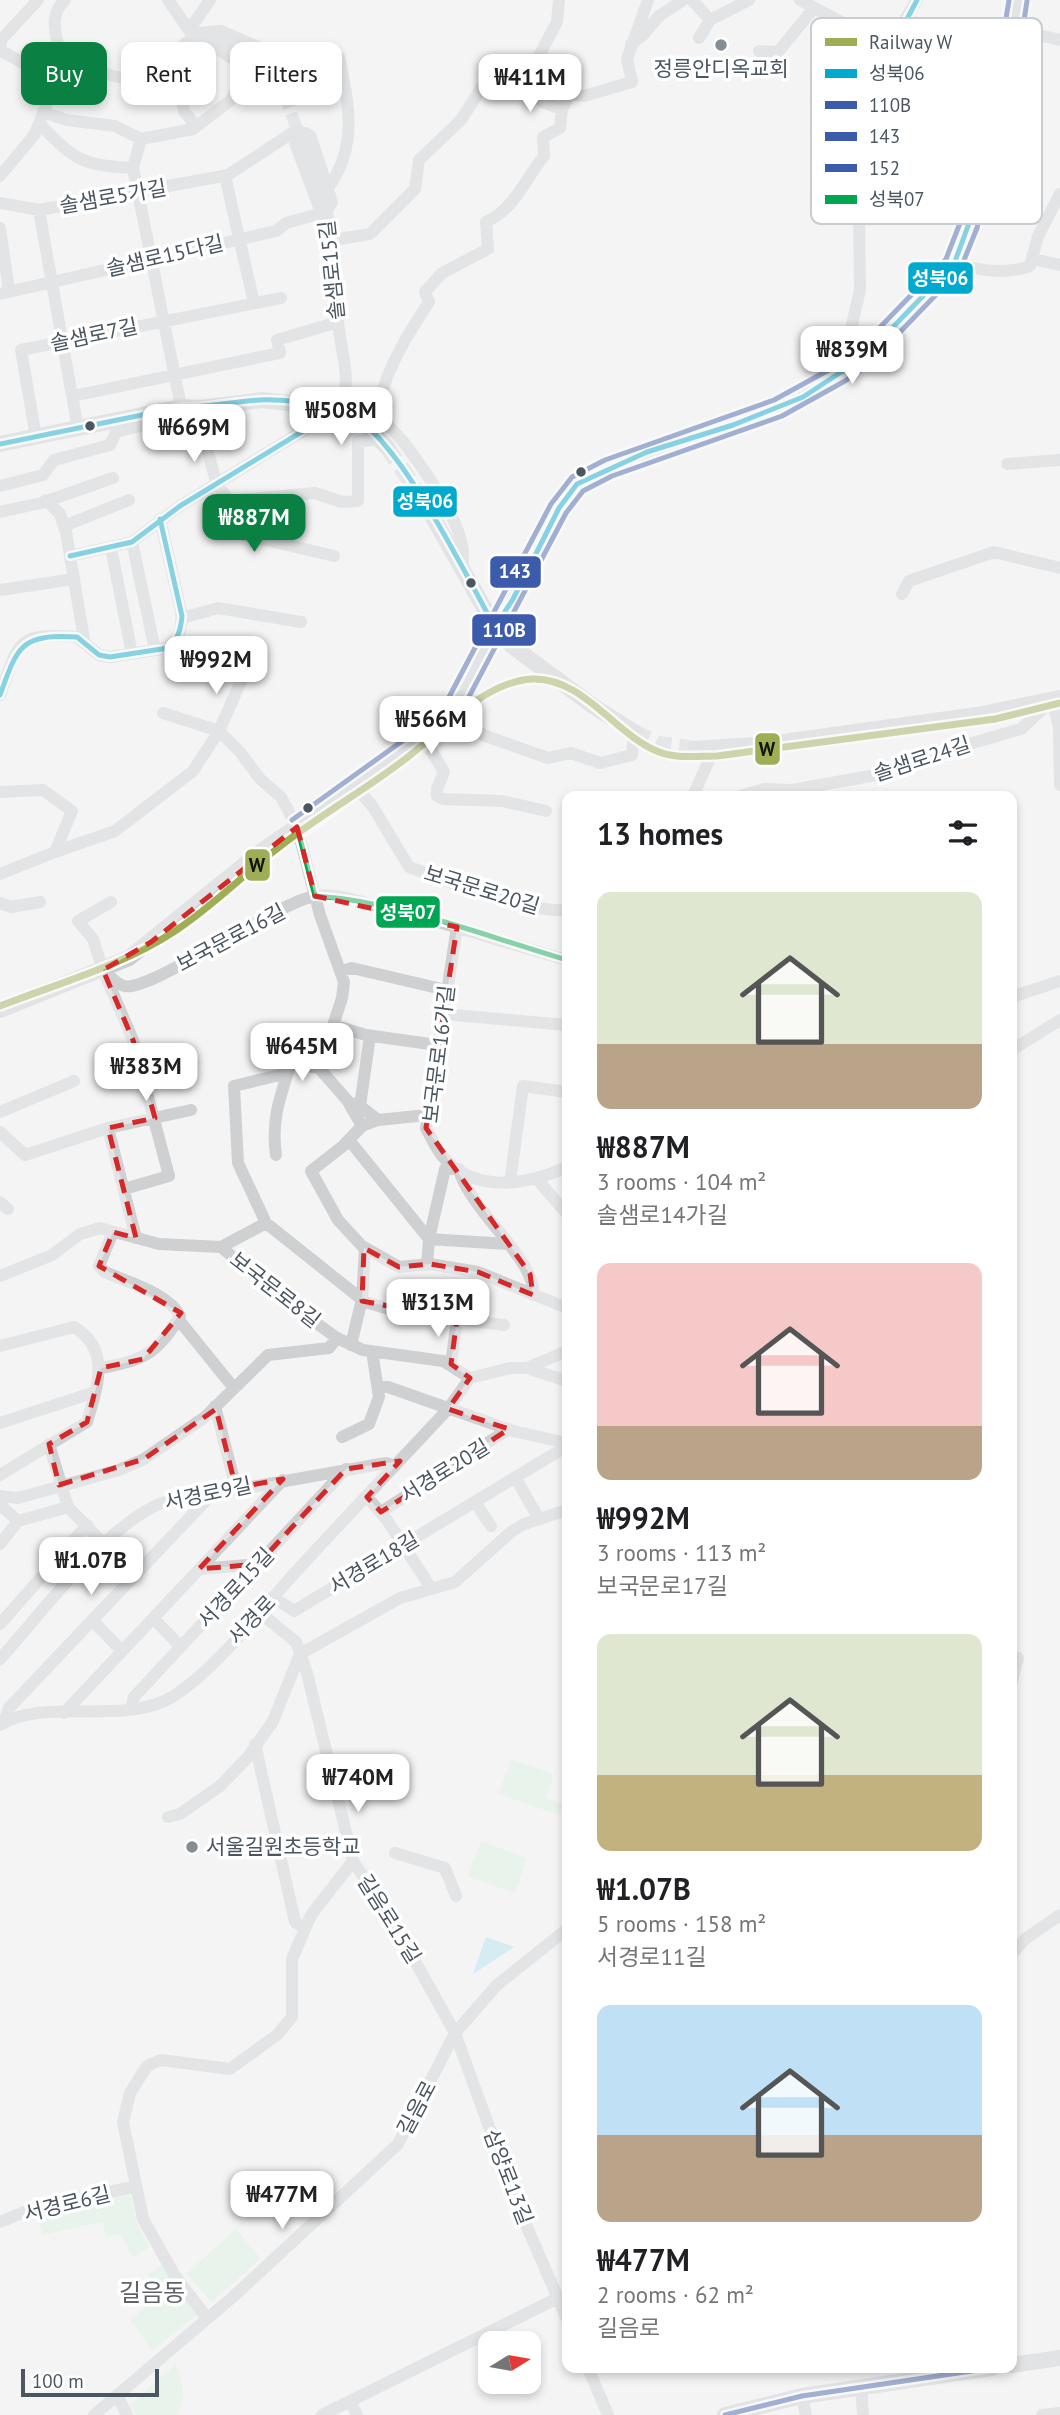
<!DOCTYPE html>
<html lang="en">
<head>
<meta charset="utf-8">
<style>
	:root { --surface:#fff; --page:#f2f2f2; --text:#202124; --muted:#757577; --accent:#0b8043 }
	body { margin:0; font-family:"PT Sans","Noto Sans KR",sans-serif; background:var(--page); color:var(--text); height:100vh; display:flex; flex-direction:column; font-size:26px; white-space:nowrap }
	* { box-sizing:border-box; margin:0 }
	p { font-size:23px; color:var(--muted) }
	.icon { flex:none; width:38px; height:38px; fill:none; stroke:currentColor; stroke-width:2; stroke-linecap:round; stroke-linejoin:round }
	.map { position:relative; flex:1; overflow:hidden }
	.drawer { position:absolute; left:562px; top:791px; width:455px; height:1582px; display:flex; flex-direction:column; background:var(--surface); border-radius:14px; box-shadow:0 4px 10px #0003 }
	.drawer>* { flex:none }
	.hud { position:absolute; left:21px; top:42px; width:436px; height:63px; display:flex; gap:14px }
	.needle { width:46px; rotate:79deg }
	.tools { position:absolute; left:478px; top:2331px; display:grid; gap:14px }
	.tools a { display:grid; place-items:center; width:63px; height:63px; border-radius:14px; background:var(--surface); box-shadow:0 4px 10px #0003; font-size:35px }
	.scale { position:absolute; left:21px; bottom:18px; width:138px; box-sizing:border-box; padding-left:7px; border:4px solid #4a5661; border-top:0; font-size:19px; line-height:24px; white-space:nowrap; color:#4a5661; -webkit-text-stroke:5px #fff; paint-order:stroke }
	.price { position:absolute; translate:-50% -60px; padding:0 16px; border-radius:14px; background:#fff; color:#222; font-size:23px; line-height:46px; filter:drop-shadow(0 2px 4px #0008) }
	.price::after { content:''; position:absolute; left:50%; top:42px; width:21px; height:16px; margin-left:-10px; background:inherit; clip-path:polygon(0 0,100% 0,50% 100%) }
	.price.active { background:var(--accent); color:#fff }
	ul { padding:0; list-style:none }
	li { display:grid; align-content:center; gap:14px; height:371px; padding:0 35px }
	li span { display:grid; place-items:center; height:217px; border-radius:14px; color:#555 }
	li>.icon { margin-inline-start:auto }
	span .icon { width:126px; height:126px; fill:#fffc; stroke-width:1 }
	li b { font-size:30px }
	h2 { display:flex; justify-content:space-between; align-items:center; height:84px; padding:0 35px; font-size:30px }
	.tag { padding:0 24px; border-radius:14px; background:var(--surface); box-shadow:0 4px 10px #0003; font-size:24px; line-height:63px }
	.tag.active { background:var(--accent); color:#fff }
	.map>svg:first-child { display:block }
</style>
</head>
<body>
<div class="map">
<svg width="1060" height="2415" viewBox="0 0 1060 2415">
	<rect width="100%" height="100%" fill="#f4f4f4"/>
	<!-- green -->
	<path fill="#d9f2e3" d="M511 1759 554 1774 546 1798 563 1804 559 1815 499 1794Z
		M481 1841 527 1858 515 1893 468 1877Z
		M130 2194 137 2224 150 2247 133 2257 120 2234 107 2237 102 2222 42 2235 37 2213Z
		M236 2229 261 2258 212 2302 186 2274Z
		M162 2265 197 2315 152 2350 130 2320 155 2299 148 2274Z
		M176 2364C182 2381 188 2400 176 2415H136L130 2405Z"/>
	<!-- water -->
	<path fill="#aee2f0" d="M486 1937 514 1947 473 1974Z"/>
	<g fill="none" stroke-linecap="round" stroke-linejoin="round">
		<!-- minor-tunnel -->
		<path stroke="#d2d4d7" stroke-width="12" stroke-dasharray="12 6" stroke-linecap="butt" d="M267 66 279 81 299 134"/>
		<!-- major-tunnel -->
		<path stroke="#d2d4d7" stroke-width="16" stroke-dasharray="16 8" stroke-linecap="butt" d="M387 447 422 498
			M634 732 658 744 696 749"/>
		<!-- minor -->
		<path stroke="#ced0d2" stroke-width="12" d="M65 0C51 13 54 28 58 45 80 63 123 91 151 71 168 60 182 45 198 33
			M168 0 189 30 258 58 267 66
			M692 0 710 20
			M800 0 888 47
			M907 19 955 37 1010 51
			M1012 29 1060 40
			M189 30 210 0
			M221 31 258 47 273 62V69L266 74C253 71 204 44 198 33Z
			M699 38 710 20 749 0
			M631 44 642 36 659 16 683 0
			M0 49 1 40 38 0
			M0 50 23 63 47 70 55 82 35 134 0 176
			M759 51 778 52 814 8
			M164 60 175 61 184 111 192 121 193 129
			M47 70 67 52
			M526 80 557 22 559 0
			M45 113 67 120 115 126 141 139
			M40 124C75 161 82 165 133 168
			M306 133 311 137 332 202 326 212 319 207 295 143 297 137Z
			M225 176 254 303
			M328 188C358 147 349 104 339 57
			M0 203 39 210 228 175 298 129
			M39 210 78 429
			M0 228 9 291
			M333 240 370 234 415 189 419 160 461 120 485 82 503 73 526 80 542 102 562 109
			M1033 259 1060 265
			M954 264C979 270 1005 275 1030 266L1038 236 1060 194
			M0 294 276 231 286 223 326 212
			M841 373 860 290 859 205 867 174 849 152 857 136 869 125 884 81 888 47 917 0
			M73 396 280 353 277 340 338 322
			M36 437 21 350 281 298
			M1007 464 1060 460
			M0 486 43 475 54 460 110 445 116 432 187 415
			M46 500 60 514 66 532 84 639
			M230 501 217 485 205 442 181 407 133 168 141 139 193 129 231 100 248 66
			M230 501 315 493 342 502 358 501V441L381 440
			M230 501V525L241 534 334 556
			M0 512 41 503 113 478
			M64 526 129 500
			M132 542 155 650
			M111 548 132 654
			M70 556 132 542 180 506 339 409C354 381 340 351 338 321 335 294 338 267 333 241 327 203 312 169 299 134
			M462 567C471 531 426 473 405 444 397 434 382 422 381 409 378 381 413 326 429 302L425 292 442 273 488 249 486 222C515 209 525 179 544 156L543 137 560 128 562 109 570 94 584 96 632 82 627 59 648 0
			M0 590 74 579
			M902 594 909 581 994 552 1060 568
			M182 618 218 608 301 622
			M495 627 513 599 559 508 577 484 647 452 733 425 803 397 864 357 954 264 968 226 1010 51 1018 0
			M0 695C19 643 15 632 77 637L99 655 110 657 168 648C180 638 183 625 181 611L160 519
			M393 703 400 739 407 751
			M456 710 483 735 548 758 571 753 600 763 632 755 634 732
			M163 713 219 731 240 752 260 779 281 797 297 827 320 915 344 982 342 998 319 1068
			M424 738 444 772 437 789V796L443 799 502 801 546 811
			M356 787 373 807 409 867C450 882 525 913 567 910
			M0 792 43 790 72 811 55 852 0 874
			M693 796 714 749
			M740 796 764 789 792 790 893 772 945 751 1021 729 1052 700 1059 727 1060 785
			M55 852 115 831 193 771 219 731 245 672 243 663 220 660 205 663 173 644
			M111 902 78 921 93 939 103 970 133 1040 169 1176 124 1189
			M0 903 11 907 40 902
			M457 927 426 1128C431 1137 436 1149 443 1157 476 1194 527 1185 567 1167
			M103 970C109 975 116 984 124 986 150 993 275 903 315 896 334 893 355 900 373 905 438 920 502 942 567 960
			M341 971 352 968 446 990
			M1012 997 1060 981
			M443 1014 567 1025
			M333 1025 366 1035 437 1045
			M1012 1050 1060 1020
			M288 1073 234 1086 238 1163 266 1223 365 1302 399 1312 504 1325
			M348 1102 360 1106 378 1120 427 1115
			M360 1106 370 1036
			M0 1112 74 1081
			M378 1120 362 1126 343 1146 311 1171 338 1220 362 1246 399 1267 430 1264 478 1272 567 1308
			M108 1128 136 1238
			M0 1132 25 1155 108 1128 191 1110
			M349 1140 429 1239 427 1265
			M276 1155C271 1120 280 1097 291 1063L319 1068 347 1100 362 1126
			M536 1178 567 1214
			M510 1182 523 1086 567 1092
			M0 1202 8 1209
			M507 1244 429 1239 445 1169H459C469 1210 537 1260 533 1295
			M221 1247 266 1223
			M0 1276 52 1255 80 1234 100 1228 159 1244 221 1247 279 1296 337 1338 363 1350 443 1361 470 1378
			M178 1319 233 1387
			M351 1345 362 1299 365 1248
			M0 1346 74 1327C112 1350 97 1387 87 1422L0 1475
			M451 1364 457 1319
			M101 1368C142 1361 158 1354 180 1316 169 1293 127 1282 105 1272L99 1266 113 1232
			M527 1368 567 1381
			M378 1387H388L513 1431 567 1443
			M215 1406 236 1488
			M0 1423 95 1392
			M342 1437 369 1424 379 1397 372 1351
			M49 1444 68 1507 104 1544
			M515 1477 539 1519
			M0 1496 18 1498 119 1470 144 1459 205 1417 268 1355 329 1348 337 1338
			M367 1497 387 1520 431 1588
			M475 1502 491 1526
			M0 1505 18 1521
			M381 1512 509 1429
			M0 1544 18 1521 68 1507
			M199 1569 258 1564
			M273 1597 294 1611 567 1446
			M259 1612 296 1642 307 1673 353 1861 391 1918 455 2033 517 2204 567 2319
			M153 1618 181 1647
			M92 1620 122 1651
			M0 1624 87 1525
			M0 1659C41 1614 107 1524 162 1503L386 1463 395 1466
			M1012 1681 1018 1658
			M131 1709 134 1697 346 1469
			M64 1713 283 1480
			M4 1722 9 1708 213 1493
			M0 1725C43 1697 124 1726 172 1697 215 1670 257 1615 292 1576 343 1520 396 1465 448 1409L470 1378 510 1368H527L567 1351
			M255 1744 295 1922 305 1929
			M168 1817 180 1814 220 1786 248 1757 273 1721 300 1654 400 1598 455 1582 511 1532 524 1524 567 1510
			M395 1853 445 1868 456 1896
			M1012 1954 1025 1939 1060 1915
			M0 2222 41 2205 134 2187
			M207 2318 175 2276 143 2219 123 2122 130 2093 147 2066 161 2060 230 2069 277 2035 292 2017V1959L311 1915 353 1861
			M588 2368 608 2415
			M861 2386 863 2415
			M117 2395 127 2415
			M802 2396 806 2415
			M350 2401 357 2415
			M94 2415 234 2296 398 2144 455 2033 497 1985 567 1929
			M322 2415 558 2298
			M1042 2415 1060 2413"/>
		<!-- major -->
		<path stroke="#caced1" stroke-width="16" d="M0 444 181 407 201 408 262 400 339 409 356 417 387 447
			M422 498 495 627 512 646 593 706 634 732
			M696 749 769 744 977 715 1060 698
			M0 1010 129 958 260 852 437 730C465 705 484 661 495 627
			M1012 2365 1060 2358
			M725 2415 802 2396 992 2368"/>
		<!-- bus-1 casing -->
		<g stroke="#fff" stroke-width="10">
			<path id="bus-1" d="M917 0 907 19 955 37 1010 51
				M0 444 181 407C208 408 233 401 260 400 280 399 321 404 340 409 395 426 465 575 495 627L513 599 559 508 577 484 647 452 733 425 803 397 864 357 954 264 968 226 1010 51 1012 29
				M70 556 132 542 180 506 339 409
				M0 695C18 645 21 634 77 637L99 655 110 657 168 648C178 639 181 629 182 616L160 519"/>
		</g>
		<!-- bus-2 casing -->
		<g stroke="#fff" stroke-width="10">
			<path id="bus-2" d="M302 834 454 725 566 513 583 491 612 476 782 416 845 381 870 363 960 270 977 228 1019 53 1027 1"/>
		</g>
		<!-- bus-3 casing -->
		<g stroke="#fff" stroke-width="10">
			<path id="bus-3" d="M292 820 440 714 551 504 572 477 605 460 774 400 836 366 858 350 946 259 960 223 1001 49 1009 0"/>
		</g>
		<!-- bus-4 casing -->
		<g stroke="#fff" stroke-width="10">
			<path id="bus-4" d="M725 2415 802 2396 992 2368"/>
		</g>
		<!-- bus-5 casing -->
		<g stroke="#fff" stroke-width="10">
			<path id="bus-5" d="M297 827 315 896C402 902 484 936 567 960"/>
		</g>
		<!-- bus-1 -->
		<use href="#bus-1" stroke="#00a9ce" stroke-width="5"/>
		<!-- bus-2 -->
		<use href="#bus-2" stroke="#3d5bab" stroke-width="5"/>
		<!-- bus-3 -->
		<use href="#bus-3" stroke="#3d5bab" stroke-width="5"/>
		<!-- bus-4 -->
		<use href="#bus-4" stroke="#3d5bab" stroke-width="5"/>
		<!-- bus-5 -->
		<use href="#bus-5" stroke="#00a651" stroke-width="5"/>
		<!-- rail-1 casing -->
		<g stroke="#fff" stroke-width="12">
			<path id="rail-1" d="M0 1006C59 983 122 966 175 931 212 907 243 875 278 848 317 817 360 793 400 763 439 735 481 682 532 679 583 677 615 735 659 752 677 759 698 756 717 756L995 719 1060 703"/>
		</g>
		<!-- rail-1 -->
		<use href="#rail-1" stroke="#9eae54" stroke-width="7"/>
	</g>
	<!-- marked area -->
	<path d="M0 0H1060V2415H0ZM297 827 315 896 457 927 426 1128 530 1274 533 1295 478 1272 430 1264 399 1267 364 1248 362 1301 457 1319 451 1364 470 1378 448 1409 509 1429 381 1512 367 1497 400 1461 346 1469 258 1564 199 1569 283 1479 236 1488 216 1409 144 1459 59 1485 49 1444 87 1422 101 1368 143 1359 181 1313 99 1266 113 1232 136 1238 108 1128 155 1118 133 1040 103 970 151 942Z" fill="#f4f4f4" fill-opacity=".55" fill-rule="evenodd"/>
	<path fill="none" stroke="#d62828" stroke-width="5" stroke-dasharray="14 9" stroke-linejoin="round" d="M297 827 315 896 457 927 426 1128 530 1274 533 1295 478 1272 430 1264 399 1267 364 1248 362 1301 457 1319 451 1364 470 1378 448 1409 509 1429 381 1512 367 1497 400 1461 346 1469 258 1564 199 1569 283 1479 236 1488 216 1409 144 1459 59 1485 49 1444 87 1422 101 1368 143 1359 181 1313 99 1266 113 1232 136 1238 108 1128 155 1118 133 1040 103 970 151 942Z"/>
	<!-- markers -->
	<g fill="#868d94" stroke="#fff" stroke-width="2.5">
		<circle cx="721" cy="45" r="7"/>
		<circle cx="192" cy="1847" r="7"/>
	</g>
	<g fill="#4a5661" stroke="#fff" stroke-width="2.5">
		<circle cx="90" cy="426" r="6"/>
		<circle cx="581" cy="472" r="6"/>
		<circle cx="471" cy="583" r="6"/>
		<circle cx="308" cy="808" r="6"/>
	</g>
	<g text-anchor="middle" stroke-width="7" stroke-linejoin="round" paint-order="stroke">
		<!-- poi labels -->
		<g font-size="21" fill="#4a5661" stroke="#fff">
			<text x="721" y="76">정릉안디옥교회</text>
			<text x="206" y="1854" text-anchor="start">서울길원초등학교</text>
		</g>
		<!-- street labels -->
		<g font-size="21" fill="#4a5661" stroke="#fff">
			<text transform="translate(113 197) rotate(-10)" y="7">솔샘로5가길</text>
			<text transform="translate(165 256) rotate(-13)" y="7">솔샘로15다길</text>
			<text transform="translate(332 270) rotate(-96)" y="7">솔샘로15길</text>
			<text transform="translate(94 335) rotate(-12)" y="7">솔샘로7길</text>
			<text transform="translate(922 759) rotate(-18)" y="7">솔샘로24길</text>
			<text transform="translate(482 890) rotate(17)" y="7">보국문로20길</text>
			<text transform="translate(231 938) rotate(-28)" y="7">보국문로16길</text>
			<text transform="translate(439 1054) rotate(-83)" y="7">보국문로16가길</text>
			<text transform="translate(275 1290) rotate(38)" y="7">보국문로8길</text>
			<text transform="translate(445 1471) rotate(-32)" y="7">서경로20길</text>
			<text transform="translate(208 1494) rotate(-12)" y="7">서경로9길</text>
			<text transform="translate(374 1563) rotate(-31)" y="7">서경로18길</text>
			<text transform="translate(236 1588) rotate(-47)" y="7">서경로15길</text>
			<text transform="translate(252 1620) rotate(-47)" y="7">서경로</text>
			<text transform="translate(389 1919) rotate(58)" y="7">길음로15길</text>
			<text transform="translate(417 2108) rotate(-62)" y="7">길음로</text>
			<text transform="translate(508 2177) rotate(69)" y="7">삼양로13길</text>
			<text transform="translate(67 2204) rotate(-14)" y="7">서경로6길</text>
		</g>
		<!-- quarter labels -->
		<g font-size="24" fill="#5f6368" stroke="#fff">
			<text x="152" y="2301">길음동</text>
		</g>
	</g>
	<!-- legend -->
	<rect x="811" y="18" width="231" height="206" rx="10" fill="#fff" stroke="#c9ccd0" stroke-width="2"/>
	<rect x="825" y="38" width="32" height="8" fill="#9eae54"/>
	<rect x="825" y="69" width="32" height="9" fill="#00a9ce"/>
	<rect x="825" y="101" width="32" height="8" fill="#3d5bab"/>
	<rect x="825" y="132" width="32" height="9" fill="#3d5bab"/>
	<rect x="825" y="164" width="32" height="8" fill="#3d5bab"/>
	<rect x="825" y="195" width="32" height="9" fill="#00a651"/>
	<g font-size="19" fill="#4a5661">
		<text x="869" y="49">Railway W</text>
		<text x="869" y="80">성북06</text>
		<text x="869" y="112">110B</text>
		<text x="869" y="143">143</text>
		<text x="869" y="175">152</text>
		<text x="869" y="206">성북07</text>
	</g>
	<g stroke="#fff" stroke-width="2.5">
		<rect x="907" y="261" width="67" height="34" rx="7" fill="#00a9ce"/>
		<rect x="392" y="485" width="66" height="33" rx="7" fill="#00a9ce"/>
		<rect x="489" y="555" width="53" height="34" rx="7" fill="#3d5bab"/>
		<rect x="471" y="613" width="66" height="34" rx="7" fill="#3d5bab"/>
		<rect x="754" y="732" width="27" height="34" rx="7" fill="#9eae54"/>
		<rect x="244" y="848" width="27" height="34" rx="7" fill="#9eae54"/>
		<rect x="375" y="895" width="66" height="34" rx="7" fill="#00a651"/>
	</g>
	<g font-size="19" text-anchor="middle" font-weight="bold" fill="#fff">
		<text x="940" y="285">성북06</text>
		<text x="425" y="508">성북06</text>
		<text x="515" y="578">143</text>
		<text x="504" y="637">110B</text>
		<text x="408" y="919">성북07</text>
	</g>
	<g font-size="19" text-anchor="middle" font-weight="bold" fill="#111">
		<text x="767" y="756">W</text>
		<text x="257" y="872">W</text>
	</g>
</svg>
<div class="tools">
<a><svg class="needle" viewBox="-14 -14 28 28"><path d="M0-13l5 13h-10z" fill="#e53935"/><path d="M0 13l5-13h-10z" fill="#757577"/></svg></a>
</div>
<div class="scale">100 m</div>
<b class="price" style="left:530px;top:114px">₩411M</b>
<b class="price" style="left:852px;top:386px">₩839M</b>
<b class="price" style="left:341px;top:447px">₩508M</b>
<b class="price" style="left:194px;top:464px">₩669M</b>
<b class="price active" style="left:254px;top:554px">₩887M</b>
<b class="price" style="left:216px;top:696px">₩992M</b>
<b class="price" style="left:431px;top:756px">₩566M</b>
<b class="price" style="left:302px;top:1083px">₩645M</b>
<b class="price" style="left:146px;top:1103px">₩383M</b>
<b class="price" style="left:438px;top:1339px">₩313M</b>
<b class="price" style="left:91px;top:1597px">₩1.07B</b>
<b class="price" style="left:358px;top:1814px">₩740M</b>
<b class="price" style="left:282px;top:2231px">₩477M</b>
<div class="hud">
<a class="tag active">Buy</a>
<a class="tag">Rent</a>
<a class="tag">Filters</a>
</div>
<section class="drawer">
<h2>13 homes<svg class="icon" aria-label="filters" viewBox="0 0 24 24"><path d="M4 7h16M4 17h16"/><circle cx="9" cy="7" r="2"/><circle cx="15" cy="17" r="2"/></svg></h2>
<ul>
<li><span style="background:linear-gradient(#dfe7d0 70%,#b9a48a 0)"><svg class="icon" aria-label="home" viewBox="0 0 24 24"><path d="M3 11l9-7 9 7M6 9v11h12V9"/></svg></span><div><b>₩887M</b><p>3 rooms · 104 m²</p><p>솔샘로14가길</p></div></li>
<li><span style="background:linear-gradient(#f6c9c9 75%,#b9a48a 0)"><svg class="icon" aria-label="home" viewBox="0 0 24 24"><path d="M3 11l9-7 9 7M6 9v11h12V9"/></svg></span><div><b>₩992M</b><p>3 rooms · 113 m²</p><p>보국문로17길</p></div></li>
<li><span style="background:linear-gradient(#dfe7d0 65%,#c2b280 0)"><svg class="icon" aria-label="home" viewBox="0 0 24 24"><path d="M3 11l9-7 9 7M6 9v11h12V9"/></svg></span><div><b>₩1.07B</b><p>5 rooms · 158 m²</p><p>서경로11길</p></div></li>
<li><span style="background:linear-gradient(#bfe0f5 60%,#b9a48a 0)"><svg class="icon" aria-label="home" viewBox="0 0 24 24"><path d="M3 11l9-7 9 7M6 9v11h12V9"/></svg></span><div><b>₩477M</b><p>2 rooms · 62 m²</p><p>길음로</p></div></li>
</ul>
</section>
</div>
</body>
</html>
